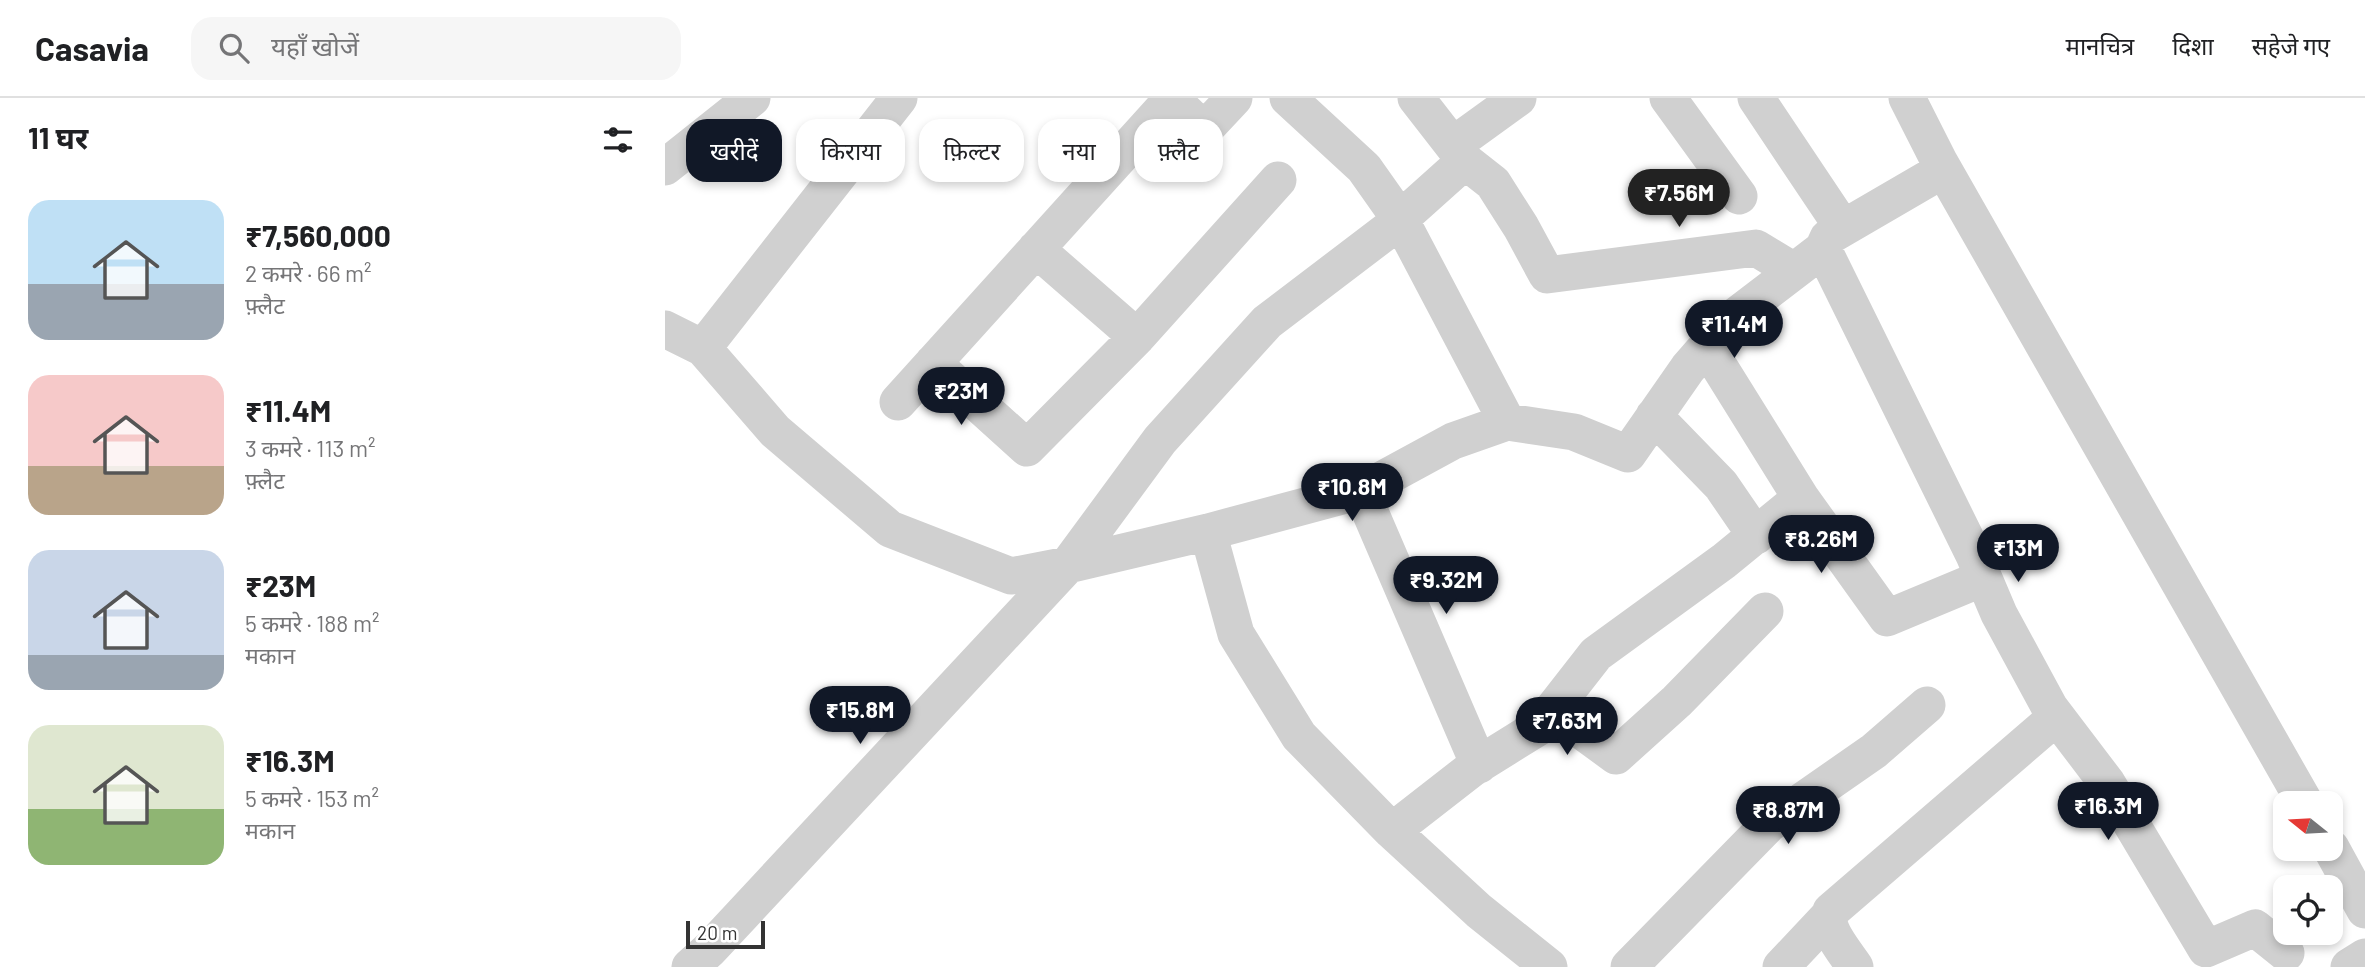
<!DOCTYPE html>
<html lang="hi">
<head>
<meta charset="utf-8">
<style>
	:root { --surface:#fff; --page:#f6f6f6; --text:#202124; --muted:#757577; --line:#e0e0e0; --accent:#111827 }
	body { margin:0; font-family:Barlow,"Noto Sans Devanagari",sans-serif; background:var(--page); color:var(--text); height:100vh; display:flex; flex-direction:column; font-size:26px; white-space:nowrap }
	* { box-sizing:border-box; margin:0 }
	p { font-size:23px; color:var(--muted) }
	.icon { flex:none; width:38px; height:38px; fill:none; stroke:currentColor; stroke-width:2; stroke-linecap:round; stroke-linejoin:round }
	.map { position:relative; flex:1; overflow:hidden }
	.sheet { display:flex; flex-direction:column; background:var(--surface); width:665px }
	.sheet>* { flex:none }
	.guide { position:absolute; left:21px; top:21px; width:665px; height:63px; display:flex; gap:14px }
	.needle { width:46px; rotate:288deg }
	.buttons { position:absolute; left:1608px; top:693px; display:grid; gap:14px }
	.buttons a { display:grid; place-items:center; width:70px; height:70px; border-radius:14px; background:var(--surface); box-shadow:0 4px 10px #0003; font-size:35px }
	.scale { position:absolute; left:21px; bottom:18px; width:79px; box-sizing:border-box; padding-left:7px; border:4px solid #333; border-top:0; font-size:19px; line-height:24px; white-space:nowrap; color:#333; -webkit-text-stroke:5px #fff; paint-order:stroke }
	.price { position:absolute; translate:-50% -60px; padding:0 16px; border-radius:24px; background:var(--accent); color:#fff; font-size:23px; line-height:46px; filter:drop-shadow(0 2px 4px #0008) }
	.price::after { content:''; position:absolute; left:50%; top:42px; width:21px; height:16px; margin-left:-10px; background:inherit; clip-path:polygon(0 0,100% 0,50% 100%) }
	.price.active { background:#222; color:#fff }
	ul { padding:0; list-style:none }
	li { display:flex; align-items:center; gap:21px; height:175px; padding:0 28px }
	li span { display:grid; place-items:center; flex:none; width:196px; height:140px; border-radius:21px; color:#555 }
	li>.icon { margin-inline-start:auto }
	span .icon { width:84px; height:84px; fill:#fffc; stroke-width:1 }
	li b { font-size:30px }
	h2 { display:flex; justify-content:space-between; align-items:center; height:84px; padding:0 28px; font-size:30px }
	.pill { padding:0 24px; border-radius:21px; background:var(--surface); box-shadow:0 4px 10px #0003; font-size:24px; line-height:63px }
	.pill.active { background:var(--accent); color:#fff }
	header { display:flex; align-items:center; gap:42px; box-sizing:border-box; height:98px; padding:0 35px; background:var(--surface); border-bottom:2px solid var(--line) }
	header strong { font-size:33px }
	nav { display:flex; gap:38px; margin-inline-start:auto; font-size:24px }
	.search { width:490px; height:63px; background:var(--page); display:flex; align-items:center; gap:18px; box-sizing:border-box; padding:0 24px; border-radius:21px; color:var(--muted); font-size:26px }
	main { display:flex; flex:1; min-height:0 }
	.map>svg:first-child { display:block }
</style>
</head>
<body>
<header>
<strong>Casavia</strong>
<div class="search"><svg class="icon" aria-label="search" viewBox="0 0 24 24"><circle cx="10" cy="10" r="6"/><path d="M15 15l6 6"/></svg>यहाँ खोजें</div>
<nav><a>मानचित्र</a><a>दिशा</a><a>सहेजे गए</a></nav>
</header>
<main>
<section class="sheet">
<h2>11 घर<svg class="icon" aria-label="filters" viewBox="0 0 24 24"><path d="M4 7h16M4 17h16"/><circle cx="9" cy="7" r="2"/><circle cx="15" cy="17" r="2"/></svg></h2>
<ul>
<li><span style="background:linear-gradient(#bfe0f5 60%,#9aa5b1 0)"><svg class="icon" aria-label="home" viewBox="0 0 24 24"><path d="M3 11l9-7 9 7M6 9v11h12V9"/></svg></span><div><b>₹7,560,000</b><p>2 कमरे · 66 m²</p><p>फ़्लैट</p></div></li>
<li><span style="background:linear-gradient(#f6c9c9 65%,#b9a48a 0)"><svg class="icon" aria-label="home" viewBox="0 0 24 24"><path d="M3 11l9-7 9 7M6 9v11h12V9"/></svg></span><div><b>₹11.4M</b><p>3 कमरे · 113 m²</p><p>फ़्लैट</p></div></li>
<li><span style="background:linear-gradient(#c9d6e8 75%,#9aa5b1 0)"><svg class="icon" aria-label="home" viewBox="0 0 24 24"><path d="M3 11l9-7 9 7M6 9v11h12V9"/></svg></span><div><b>₹23M</b><p>5 कमरे · 188 m²</p><p>मकान</p></div></li>
<li><span style="background:linear-gradient(#dfe7d0 60%,#8fb573 0)"><svg class="icon" aria-label="home" viewBox="0 0 24 24"><path d="M3 11l9-7 9 7M6 9v11h12V9"/></svg></span><div><b>₹16.3M</b><p>5 कमरे · 153 m²</p><p>मकान</p></div></li>
</ul>
</section>
<div class="map">
<svg width="1700" height="869" viewBox="0 0 1700 869">
	<rect width="100%" height="100%" fill="#fff"/>
	<g fill="none" stroke-linecap="round" stroke-linejoin="round">
		<!-- minor -->
		<path stroke="#d0d0d0" stroke-width="37" d="M623 0 699 70 735 121 842 324
			M751 0 800 63 828 85 856 129 882 177 1091 150 1129 173
			M1003 0 1074 98
			M1091 0 1178 130
			M1242 0 1275 65 1640 705
			M788 47 853 0
			M0 69 87 0
			M371 151 472 239
			M0 231 38 250 110 333 225 431 346 478 403 467 543 434 696 393 788 343 842 324 909 334 963 356 1023 270 1064 223 1158 151
			M1042 249 1136 400 1222 520 1318 480
			M38 250 234 0
			M268 265 362 350 472 239 613 82
			M233 304 507 1 539 32 569 0
			M989 318 1056 387 1091 438
			M696 393 814 667
			M543 434 571 536 634 638 727 733 814 813 884 869
			M1385 610 1442 685 1541 851 1590 830 1621 855
			M888 612 951 658 1012 603 1100 513
			M727 733 808 670 874 629 931 556 1059 463 1136 400
			M1666 750 1700 812
			M25 869 45 851 403 467 495 342 602 224 723 132 800 63
			M964 869 1104 726 1209 653 1262 607
			M1116 869 1164 818
			M1190 869C1181 855 1158 830 1166 813L1382 627 1387 618 1385 610 1334 516 1309 457 1158 151 1163 140 1168 136 1278 72
			M1684 869 1700 859"/>
	</g>
</svg>
<div class="buttons">
<a><svg class="needle" viewBox="-14 -14 28 28"><path d="M0-13l5 13h-10z" fill="#e53935"/><path d="M0 13l5-13h-10z" fill="#757577"/></svg></a>
<a><svg class="icon" aria-label="locate" viewBox="0 0 24 24"><circle cx="12" cy="12" r="6"/><path d="M12 2v4M12 18v4M2 12h4M18 12h4"/></svg></a>
</div>
<div class="scale">20 m</div>
<b class="price active" style="left:1014px;top:131px">₹7.56M</b>
<b class="price" style="left:1069px;top:262px">₹11.4M</b>
<b class="price" style="left:296px;top:329px">₹23M</b>
<b class="price" style="left:687px;top:425px">₹10.8M</b>
<b class="price" style="left:1156px;top:477px">₹8.26M</b>
<b class="price" style="left:1353px;top:486px">₹13M</b>
<b class="price" style="left:781px;top:518px">₹9.32M</b>
<b class="price" style="left:195px;top:648px">₹15.8M</b>
<b class="price" style="left:902px;top:659px">₹7.63M</b>
<b class="price" style="left:1443px;top:744px">₹16.3M</b>
<b class="price" style="left:1123px;top:748px">₹8.87M</b>
<div class="guide">
<a class="pill active">खरीदें</a>
<a class="pill">किराया</a>
<a class="pill">फ़िल्टर</a>
<a class="pill">नया</a>
<a class="pill">फ़्लैट</a>
</div>
</div>
</main>
</body>
</html>
